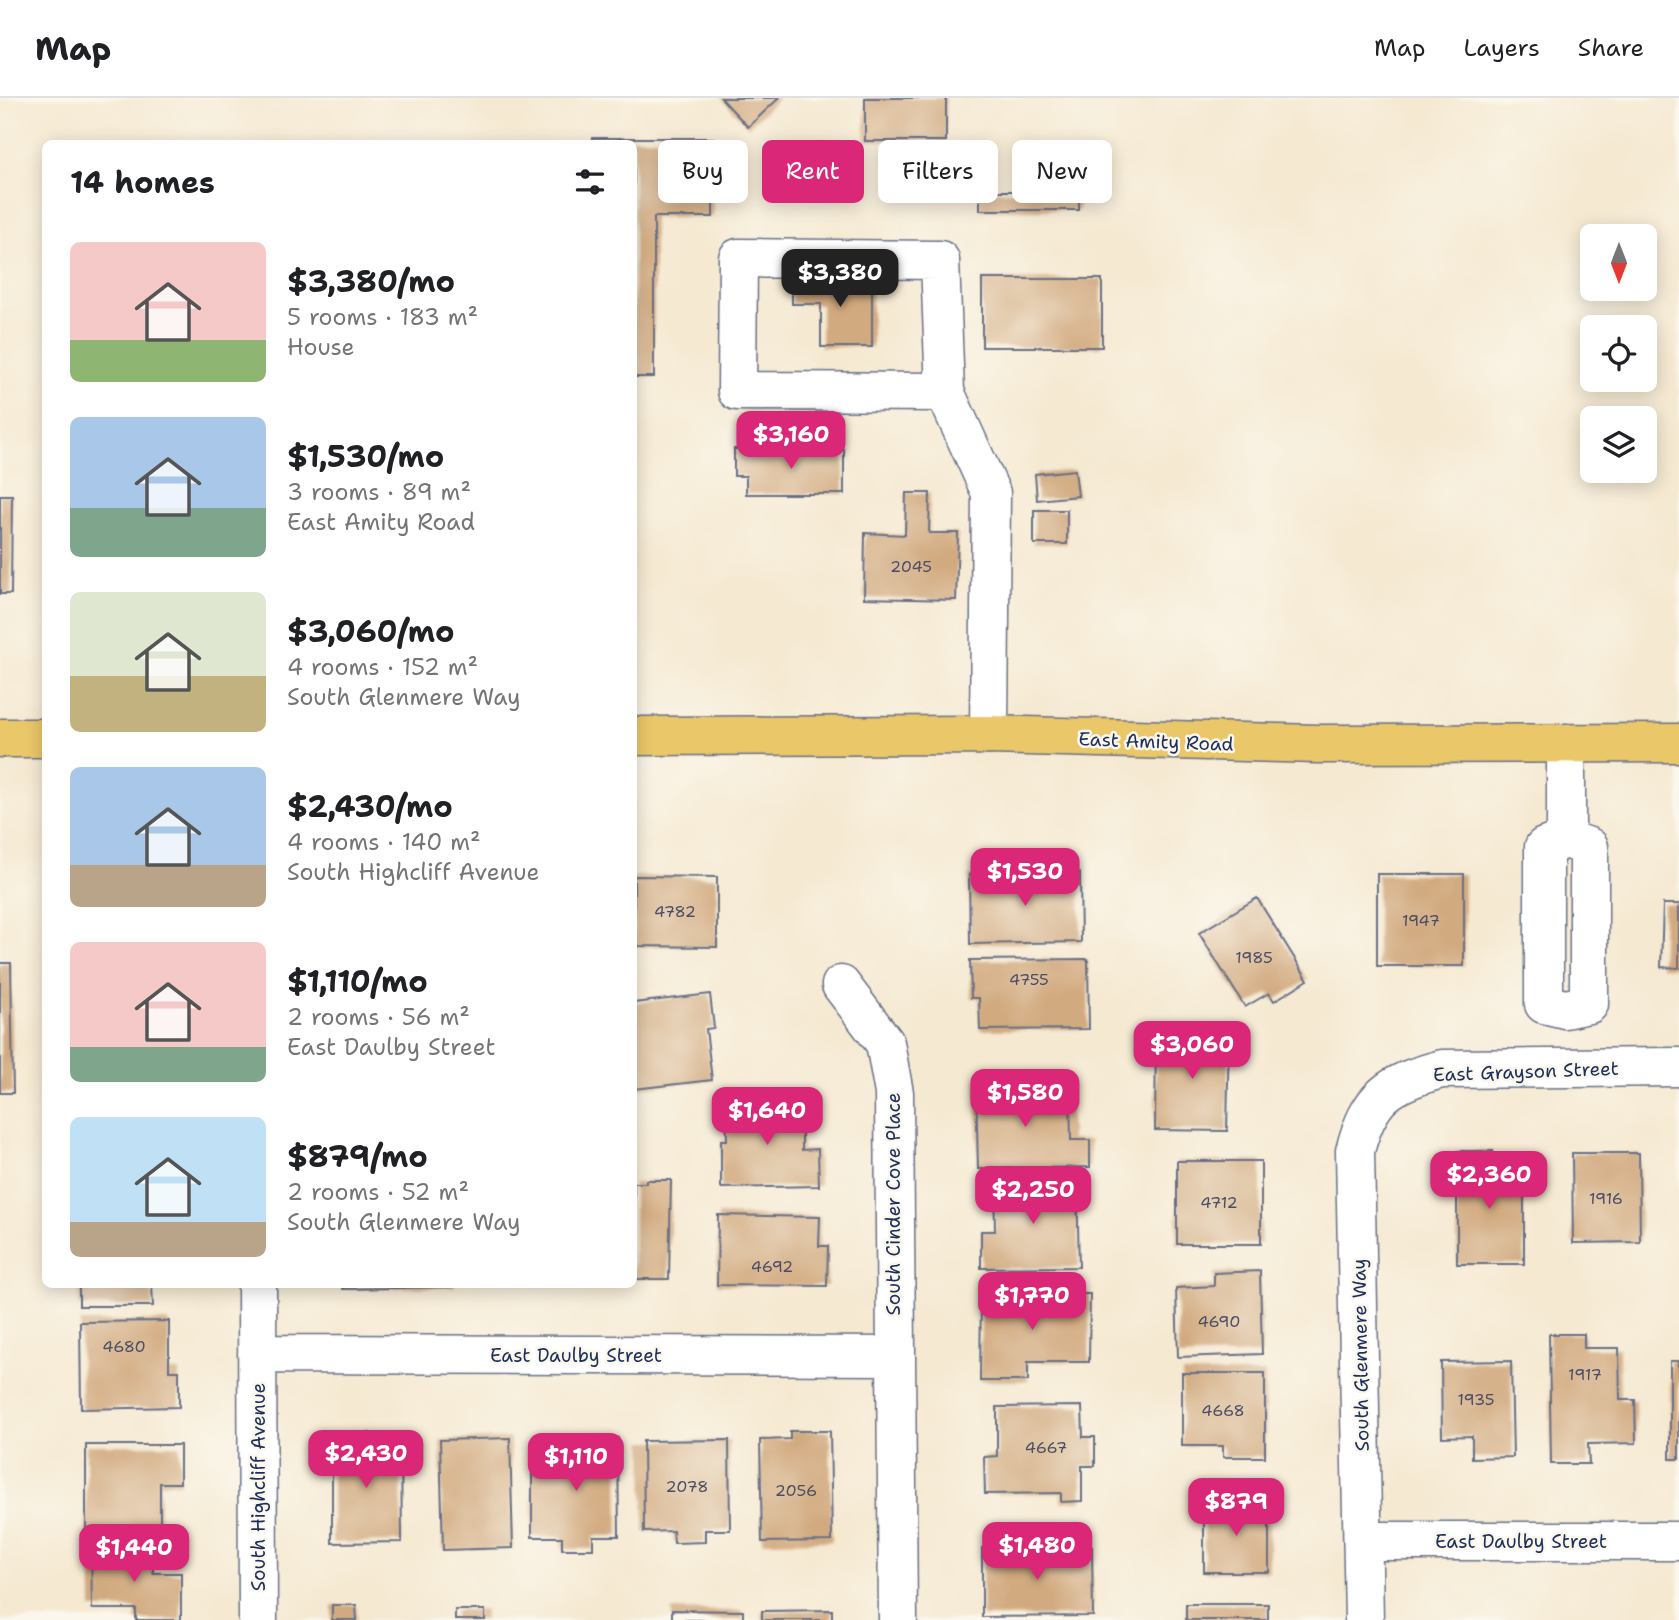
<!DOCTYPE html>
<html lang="en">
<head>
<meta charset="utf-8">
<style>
	:root { --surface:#fff; --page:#f2f2f2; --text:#202124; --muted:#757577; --line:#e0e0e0; --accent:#db2777 }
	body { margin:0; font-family:"Shantell Sans",sans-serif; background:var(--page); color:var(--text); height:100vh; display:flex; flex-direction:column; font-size:26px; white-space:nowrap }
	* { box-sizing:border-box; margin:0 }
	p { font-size:23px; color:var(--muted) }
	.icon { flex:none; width:38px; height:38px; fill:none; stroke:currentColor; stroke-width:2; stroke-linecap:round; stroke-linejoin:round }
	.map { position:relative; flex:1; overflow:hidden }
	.drawer { position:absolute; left:42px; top:42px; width:595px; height:1148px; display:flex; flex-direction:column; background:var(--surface); border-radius:10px; box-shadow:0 4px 18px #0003 }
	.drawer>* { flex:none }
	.banner { position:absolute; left:658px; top:42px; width:665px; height:63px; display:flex; gap:14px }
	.needle { width:46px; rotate:180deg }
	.buttons { position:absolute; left:1580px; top:126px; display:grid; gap:14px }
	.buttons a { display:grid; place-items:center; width:77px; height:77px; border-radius:10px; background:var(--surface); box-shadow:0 4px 18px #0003; font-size:35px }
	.price { position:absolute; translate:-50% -60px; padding:0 16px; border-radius:14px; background:var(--accent); color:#fff; font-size:23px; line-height:46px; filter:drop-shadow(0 2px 4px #0008) }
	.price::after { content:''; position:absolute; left:50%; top:42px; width:21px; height:16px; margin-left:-10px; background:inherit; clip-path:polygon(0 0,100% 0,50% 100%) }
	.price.current { background:#222; color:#fff }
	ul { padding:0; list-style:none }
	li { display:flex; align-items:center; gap:21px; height:175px; padding:0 28px }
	li span { display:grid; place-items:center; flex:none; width:196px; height:140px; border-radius:10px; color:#555 }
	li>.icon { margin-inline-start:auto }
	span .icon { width:84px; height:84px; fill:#fffc; stroke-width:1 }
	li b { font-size:30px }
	h2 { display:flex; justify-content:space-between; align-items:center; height:84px; padding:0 28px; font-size:30px }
	.chip { padding:0 24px; border-radius:10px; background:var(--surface); box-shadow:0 4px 18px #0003; font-size:24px; line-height:63px }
	.chip.current { background:var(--accent); color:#fff }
	header { display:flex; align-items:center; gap:42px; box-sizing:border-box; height:98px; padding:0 35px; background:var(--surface); border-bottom:2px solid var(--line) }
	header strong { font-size:33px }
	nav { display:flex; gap:38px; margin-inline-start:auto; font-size:24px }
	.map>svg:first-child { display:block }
</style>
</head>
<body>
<header>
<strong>Map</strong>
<nav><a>Map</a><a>Layers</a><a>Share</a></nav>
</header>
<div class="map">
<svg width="1679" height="1522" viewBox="0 0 1679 1522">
	<rect width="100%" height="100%" fill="#fbf7ec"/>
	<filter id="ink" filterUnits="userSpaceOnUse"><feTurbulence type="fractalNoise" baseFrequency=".0143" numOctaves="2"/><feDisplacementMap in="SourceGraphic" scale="14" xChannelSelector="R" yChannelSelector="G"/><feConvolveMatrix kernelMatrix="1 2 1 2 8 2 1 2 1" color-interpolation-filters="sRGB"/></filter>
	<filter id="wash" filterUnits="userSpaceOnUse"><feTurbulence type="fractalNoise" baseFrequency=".00686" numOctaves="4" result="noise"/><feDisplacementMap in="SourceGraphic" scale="28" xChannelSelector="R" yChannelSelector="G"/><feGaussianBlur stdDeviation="1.57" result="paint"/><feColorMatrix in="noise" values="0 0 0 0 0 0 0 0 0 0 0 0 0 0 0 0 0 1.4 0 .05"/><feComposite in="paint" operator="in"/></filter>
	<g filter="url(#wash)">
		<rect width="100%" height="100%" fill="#f5e9d2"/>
		<g id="blocks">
			<!-- building -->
			<path fill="#d2aa80" d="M721 0H779L748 29Z
				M865 0H946V43H865Z
				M592 40H713V119H654V279H634V46H592Z
				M980 93H1079V112H980Z
				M792 181H872V249H821V206H792Z
				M982 181H1102V249H982Z
				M734 351H844V396H746V378H734Z
				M1075 372 1078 398 1037 402 1035 376Z
				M906 395H930L929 435H958L956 502 864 500 865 435 905 437Z
				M0 397H12L11 496H0Z
				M1034 412H1067V446H1034Z
				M1080 775 1081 844 970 846 969 777Z
				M1377 776H1464V868H1377Z
				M634 778 717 779V849L634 848Z
				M1257 800 1308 882 1274 903 1269 895 1245 909 1199 835Z
				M1663 806H1679V870L1661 869Z
				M1088 861 1089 931 980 932 979 900H971L970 862Z
				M0 865H11L13 995H0Z
				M710 896 714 930 706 931 712 982 634 991V905Z
				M1156 933 1229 934 1227 1033 1155 1032Z
				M1024 981V1001L1070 999 1071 1042H1090V1069L978 1071 976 982Z
				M802 1003V1052L818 1051 819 1088 721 1090V1042H727L726 1004Z
				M1457 1053H1493V1070H1524V1166H1457Z
				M1572 1055H1639L1640 1144 1573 1145Z
				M1177 1063H1261V1146H1177Z
				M646 1082H671L669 1181H634V1085H646Z
				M1077 1083 1079 1169 981 1170V1133H995L994 1084Z
				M718 1117 820 1119 819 1148H828L827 1188 717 1187Z
				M1260 1173 1262 1256 1178 1259 1176 1190 1214 1188V1175Z
				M79 1186H152L153 1208H79Z
				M343 1186H454V1189L343 1191Z
				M981 1195 1090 1196 1089 1264H1028V1283H980Z
				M169 1223V1273H179V1309L81 1311 80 1224Z
				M1549 1236H1584V1250H1619L1620 1302H1635L1636 1345 1588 1346 1589 1366H1551Z
				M1511 1263 1513 1359 1472 1360V1338L1442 1339 1441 1264Z
				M1670 1263H1679V1361H1670Z
				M1182 1275H1265V1359H1223V1348H1182Z
				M1082 1308 1083 1339H1095V1368H1082V1403L1061 1404V1395L985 1396 984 1359 997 1358V1309Z
				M790 1333H830L832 1443 762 1444 760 1342 790 1341Z
				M332 1335H370V1343L401 1342 402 1444 332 1445Z
				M510 1340 513 1450 443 1452 440 1342Z
				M582 1340H618L619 1438H593V1451H562V1439H532V1351L582 1350Z
				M729 1342 730 1432H705V1444L674 1445 673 1433 644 1434 643 1343Z
				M86 1347H180V1385H160V1434H86Z
				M1204 1405H1269V1474H1204Z
				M91 1449H153V1475H181V1522H136V1511H92Z
				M1092 1449 1093 1518 982 1519V1450Z
				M1186 1506H1268V1522H1186Z
				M332 1507H356L357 1522H332Z
				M455 1512H485V1522H455Z
				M672 1512 743 1513V1522H672Z
				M832 1512V1522H762V1513Z"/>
		</g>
	</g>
	<g filter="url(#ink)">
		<use href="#blocks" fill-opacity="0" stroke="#677087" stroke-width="2"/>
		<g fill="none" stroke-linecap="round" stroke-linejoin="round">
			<!-- minor casing -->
			<g stroke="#677087" stroke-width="41">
				<path id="minor" d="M945 294 940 162 738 160 737 293 945 294 991 395 989 637
					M1566 741 1589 749V906L1565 911 1544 906V749Z
					M1566 741V645
					M841 887 885 945 894 995 898 1522
					M257 1186 258 1522
					M257 1256 894 1258
					M1363 1443H1679
					M1364 1522 1355 1053C1369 998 1389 985 1442 971L1679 969"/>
			</g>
			<!-- major casing -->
			<g stroke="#677087" stroke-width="41">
				<path id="major" d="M634 638 989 637 1318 646 1679 645
					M0 640H46"/>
			</g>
			<!-- minor -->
			<use href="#minor" stroke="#fff" stroke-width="38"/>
			<!-- major -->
			<use href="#major" stroke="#eac769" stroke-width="38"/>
		</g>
	</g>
	<g text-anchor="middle" stroke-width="5" stroke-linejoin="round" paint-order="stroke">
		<!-- number labels -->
		<g font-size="16" fill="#494e66">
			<text x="911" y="474">2045</text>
			<text x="675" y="819">4782</text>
			<text x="1421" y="828">1947</text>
			<text x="1254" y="865">1985</text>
			<text x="1029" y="887">4755</text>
			<text x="1606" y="1106">1916</text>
			<text x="1219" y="1110">4712</text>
			<text x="772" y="1174">4692</text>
			<text x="1219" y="1229">4690</text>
			<text x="124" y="1254">4680</text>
			<text x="1585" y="1282">1917</text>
			<text x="1476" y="1307">1935</text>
			<text x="1223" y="1318">4668</text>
			<text x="1046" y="1355">4667</text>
			<text x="687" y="1394">2078</text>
			<text x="796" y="1398">2056</text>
		</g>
		<!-- street labels -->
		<g font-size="19" fill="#1b2f5e" stroke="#fbf7ec">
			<text transform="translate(1156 643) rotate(2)" y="7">East Amity Road</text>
			<text transform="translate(1526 973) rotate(-2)" y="7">East Grayson Street</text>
			<text transform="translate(893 1106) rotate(-90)" y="7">South Cinder Cove Place</text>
			<text x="576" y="1264">East Daulby Street</text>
			<text transform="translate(1360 1257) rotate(-91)" y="7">South Glenmere Way</text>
			<text transform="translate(258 1389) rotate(-90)" y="7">South Highcliff Avenue</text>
			<text x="1521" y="1450">East Daulby Street</text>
		</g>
	</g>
</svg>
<div class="buttons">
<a><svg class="needle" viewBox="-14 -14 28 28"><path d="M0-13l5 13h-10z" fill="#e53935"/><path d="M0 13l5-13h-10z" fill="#757577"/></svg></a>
<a><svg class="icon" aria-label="locate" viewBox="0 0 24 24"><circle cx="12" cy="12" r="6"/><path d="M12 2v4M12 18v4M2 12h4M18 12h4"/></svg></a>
<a><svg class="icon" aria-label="layers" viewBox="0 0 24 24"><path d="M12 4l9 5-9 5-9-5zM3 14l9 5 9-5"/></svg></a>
</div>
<b class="price current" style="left:840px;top:211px">$3,380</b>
<b class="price" style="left:791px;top:373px">$3,160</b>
<b class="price" style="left:1025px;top:810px">$1,530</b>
<b class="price" style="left:1192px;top:983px">$3,060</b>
<b class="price" style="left:1025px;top:1031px">$1,580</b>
<b class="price" style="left:767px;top:1049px">$1,640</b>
<b class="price" style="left:1489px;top:1113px">$2,360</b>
<b class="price" style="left:1033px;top:1128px">$2,250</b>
<b class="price" style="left:1032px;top:1234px">$1,770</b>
<b class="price" style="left:366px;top:1392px">$2,430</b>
<b class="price" style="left:576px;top:1395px">$1,110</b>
<b class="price" style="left:1236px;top:1440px">$879</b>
<b class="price" style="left:1037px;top:1484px">$1,480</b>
<b class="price" style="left:134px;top:1486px">$1,440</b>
<div class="banner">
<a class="chip">Buy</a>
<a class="chip current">Rent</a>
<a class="chip">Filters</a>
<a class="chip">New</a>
</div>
<section class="drawer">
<h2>14 homes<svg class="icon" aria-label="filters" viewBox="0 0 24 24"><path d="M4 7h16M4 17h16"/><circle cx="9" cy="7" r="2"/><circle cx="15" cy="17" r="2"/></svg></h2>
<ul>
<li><span style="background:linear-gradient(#f6c9c9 70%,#8fb573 0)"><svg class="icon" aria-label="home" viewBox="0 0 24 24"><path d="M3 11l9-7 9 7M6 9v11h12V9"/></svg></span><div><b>$3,380/mo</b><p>5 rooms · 183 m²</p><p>House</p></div></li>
<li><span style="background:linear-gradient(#a9c7e8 65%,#7fa58c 0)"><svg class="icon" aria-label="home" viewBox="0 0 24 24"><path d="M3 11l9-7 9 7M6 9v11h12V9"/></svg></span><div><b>$1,530/mo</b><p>3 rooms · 89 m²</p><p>East Amity Road</p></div></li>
<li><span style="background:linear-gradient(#dfe7d0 60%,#c2b280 0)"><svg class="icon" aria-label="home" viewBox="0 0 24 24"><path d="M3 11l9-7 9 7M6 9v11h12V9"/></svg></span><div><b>$3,060/mo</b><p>4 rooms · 152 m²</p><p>South Glenmere Way</p></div></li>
<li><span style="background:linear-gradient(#a9c7e8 70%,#b9a48a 0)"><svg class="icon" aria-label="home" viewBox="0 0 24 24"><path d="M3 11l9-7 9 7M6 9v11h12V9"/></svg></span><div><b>$2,430/mo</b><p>4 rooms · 140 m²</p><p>South Highcliff Avenue</p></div></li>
<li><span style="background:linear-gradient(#f6c9c9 75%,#7fa58c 0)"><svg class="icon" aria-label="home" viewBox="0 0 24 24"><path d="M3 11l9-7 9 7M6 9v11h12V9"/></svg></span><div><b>$1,110/mo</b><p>2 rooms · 56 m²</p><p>East Daulby Street</p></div></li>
<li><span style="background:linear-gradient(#bfe0f5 75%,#b9a48a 0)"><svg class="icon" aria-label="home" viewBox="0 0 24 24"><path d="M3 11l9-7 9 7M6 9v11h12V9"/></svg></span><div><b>$879/mo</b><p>2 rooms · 52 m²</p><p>South Glenmere Way</p></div></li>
</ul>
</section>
</div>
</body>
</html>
